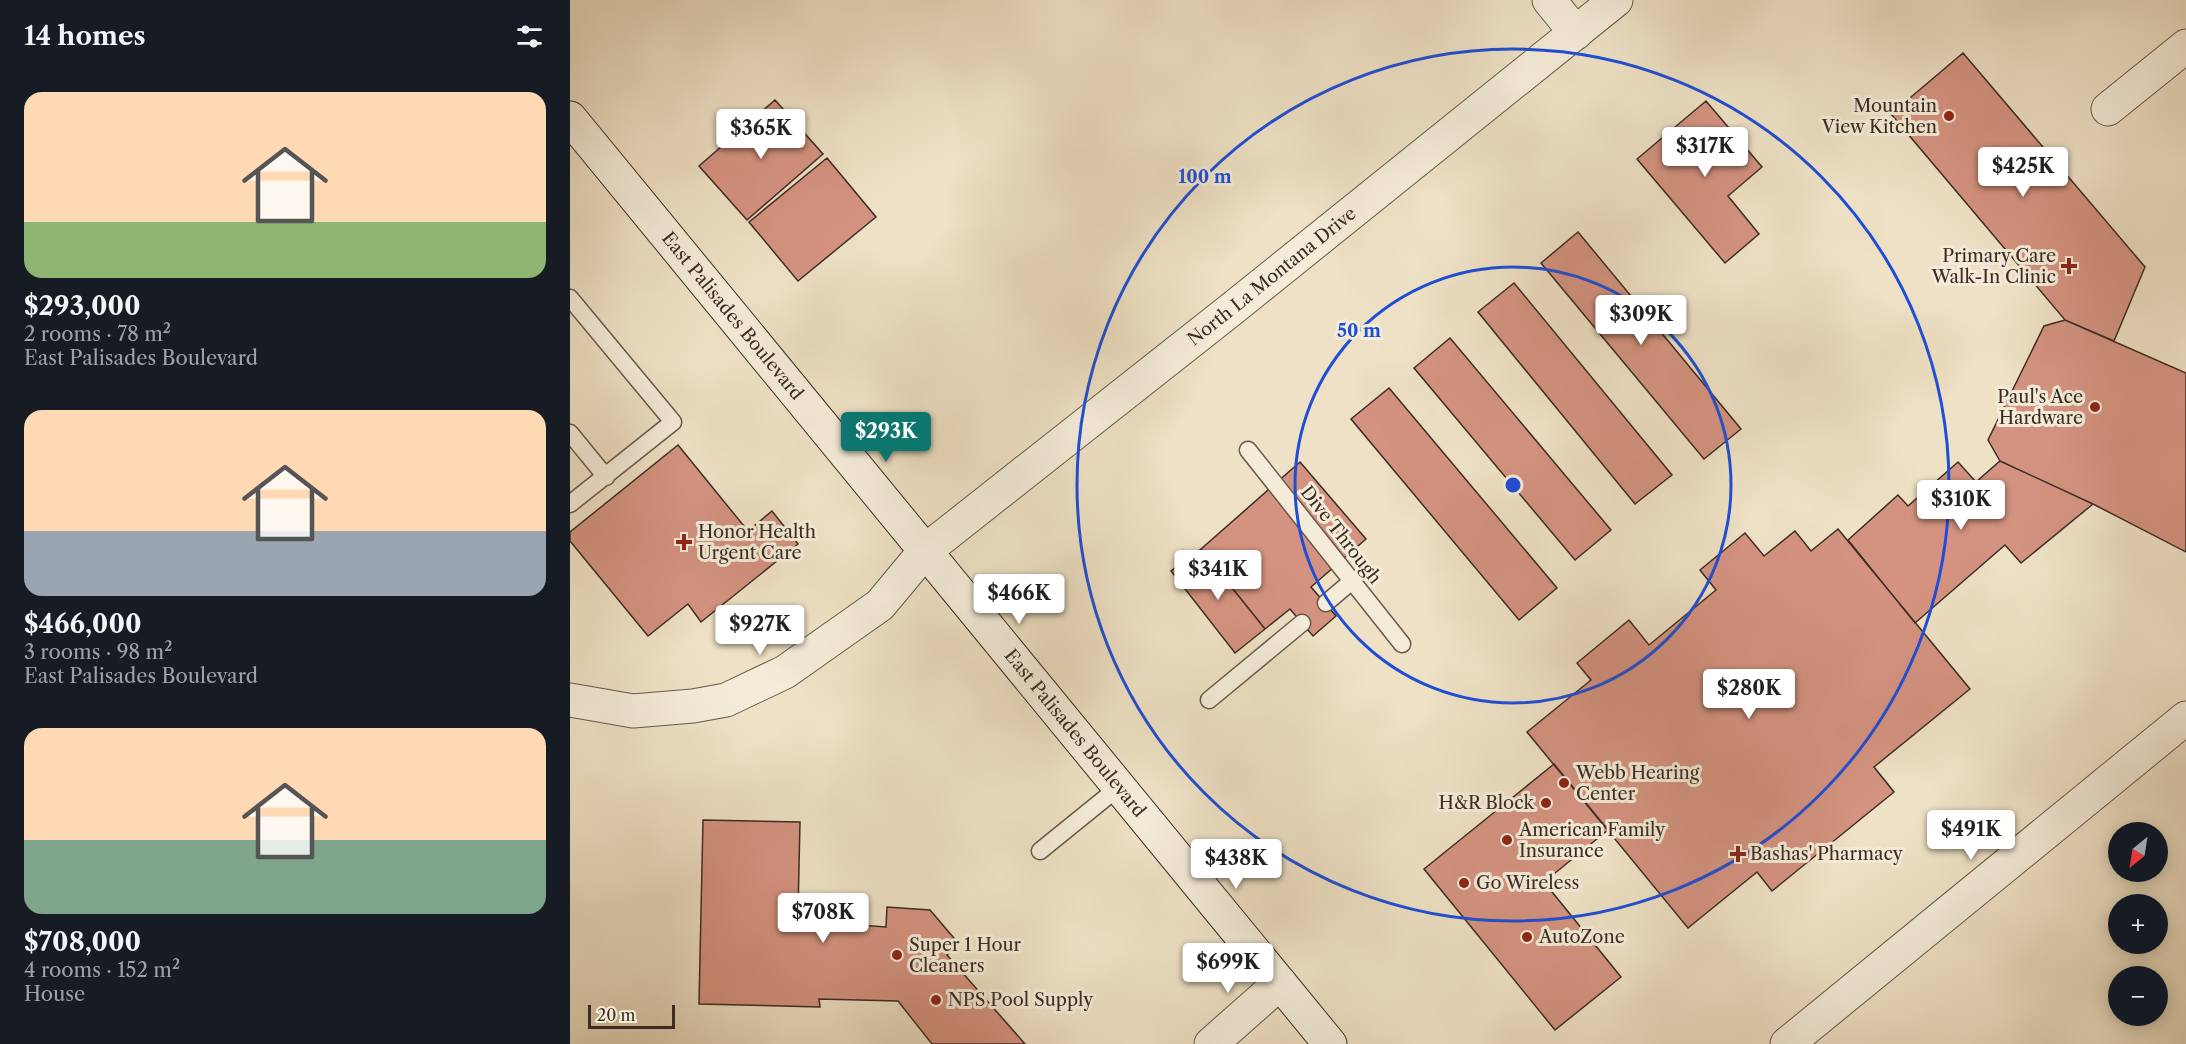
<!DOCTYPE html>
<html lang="en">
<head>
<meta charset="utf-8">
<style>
	:root { --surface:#171b24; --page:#20242c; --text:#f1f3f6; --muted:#9ea1a6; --accent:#0f766e }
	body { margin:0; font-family:"Libre Caslon Text",serif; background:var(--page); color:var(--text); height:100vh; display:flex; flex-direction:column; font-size:22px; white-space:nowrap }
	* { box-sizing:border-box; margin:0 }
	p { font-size:20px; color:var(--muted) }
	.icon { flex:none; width:33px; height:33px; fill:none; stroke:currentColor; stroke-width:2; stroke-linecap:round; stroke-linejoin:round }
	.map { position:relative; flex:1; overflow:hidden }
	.drawer { display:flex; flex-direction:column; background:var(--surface); width:570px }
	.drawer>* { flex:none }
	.needle { width:39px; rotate:210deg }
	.tools { position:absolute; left:1538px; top:822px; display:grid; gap:12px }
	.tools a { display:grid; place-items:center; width:60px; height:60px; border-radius:50%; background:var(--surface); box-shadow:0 3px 15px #0003; font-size:30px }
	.scale { position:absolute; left:18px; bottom:15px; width:87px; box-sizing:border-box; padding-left:6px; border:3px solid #3c2c24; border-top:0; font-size:16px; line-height:21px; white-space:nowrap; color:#3c2c24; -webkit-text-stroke:4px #f4ecd9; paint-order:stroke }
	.price { position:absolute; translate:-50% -51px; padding:0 14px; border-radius:6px; background:#fff; color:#222; font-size:20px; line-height:39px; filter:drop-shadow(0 2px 3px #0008) }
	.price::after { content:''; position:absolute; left:50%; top:36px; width:18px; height:14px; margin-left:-9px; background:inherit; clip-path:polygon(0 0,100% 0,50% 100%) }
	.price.current { background:var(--accent); color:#fff }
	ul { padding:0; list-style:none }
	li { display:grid; align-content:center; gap:12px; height:318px; padding:0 24px }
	li span { display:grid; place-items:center; height:186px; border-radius:18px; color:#555 }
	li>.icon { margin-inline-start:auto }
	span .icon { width:108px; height:108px; fill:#fffc; stroke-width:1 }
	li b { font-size:26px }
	h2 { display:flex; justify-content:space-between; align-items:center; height:72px; padding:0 24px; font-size:26px }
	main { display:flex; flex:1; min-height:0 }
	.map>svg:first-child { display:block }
</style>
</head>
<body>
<main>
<section class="drawer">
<h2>14 homes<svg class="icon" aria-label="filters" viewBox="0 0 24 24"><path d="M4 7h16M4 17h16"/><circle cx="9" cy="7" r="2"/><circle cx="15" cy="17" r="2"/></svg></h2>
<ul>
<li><span style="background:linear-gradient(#ffd9b3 70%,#8fb573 0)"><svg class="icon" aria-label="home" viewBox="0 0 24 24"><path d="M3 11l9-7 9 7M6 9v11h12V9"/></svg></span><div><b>$293,000</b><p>2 rooms · 78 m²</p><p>East Palisades Boulevard</p></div></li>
<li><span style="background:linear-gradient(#ffd9b3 65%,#9aa5b1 0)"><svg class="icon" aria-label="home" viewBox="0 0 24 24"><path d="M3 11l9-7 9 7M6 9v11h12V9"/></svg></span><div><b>$466,000</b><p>3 rooms · 98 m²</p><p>East Palisades Boulevard</p></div></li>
<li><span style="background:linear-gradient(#ffd9b3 60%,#7fa58c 0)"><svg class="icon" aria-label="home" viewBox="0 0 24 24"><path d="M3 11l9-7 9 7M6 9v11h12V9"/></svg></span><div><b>$708,000</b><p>4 rooms · 152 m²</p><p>House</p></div></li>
</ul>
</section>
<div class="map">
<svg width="1616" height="1044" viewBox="0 0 1616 1044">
	<rect width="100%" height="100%" fill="#eee1c5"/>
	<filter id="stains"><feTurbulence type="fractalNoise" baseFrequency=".00333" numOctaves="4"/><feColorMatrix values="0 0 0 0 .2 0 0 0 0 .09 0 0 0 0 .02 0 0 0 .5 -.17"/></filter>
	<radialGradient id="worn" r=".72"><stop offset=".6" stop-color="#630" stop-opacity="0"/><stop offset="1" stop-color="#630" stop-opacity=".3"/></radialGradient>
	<!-- building -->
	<path fill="#d49380" stroke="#3c2c24" stroke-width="1.5" d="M1393 53 1575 267 1544 341 1495 320 1321 114Z
		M205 100 253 154 177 220 129 166Z
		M1136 101 1192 167 1158 196 1189 234 1155 263 1067 159Z
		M257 158 306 217 228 281 179 222Z
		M1008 232 1171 429 1134 459 971 263Z
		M944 283 1102 475 1065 504 908 312Z
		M1495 320 1616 373V552L1523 504 1430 461 1418 440 1474 326Z
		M880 338 1041 530 1005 560 844 368Z
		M819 388 987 588 949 620 781 419Z
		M108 445 178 531 202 511 228 544 131 622 118 604 78 636 0 541V532Z
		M1430 461 1523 504 1451 563 1435 545 1345 623 1278 540 1328 495 1338 506 1388 462 1406 482Z
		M730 462 796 539 741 587 766 616 743 636 720 609 695 629 631 549Z
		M1268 529 1400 689 1304 767 1324 792 1202 891 1187 872 1118 928 957 732 1021 680 1007 663 1059 620 1079 645 1146 590 1130 570 1175 533 1194 556 1225 531 1241 551Z
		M631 549 695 629 665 653 601 571Z
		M984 764 1038 830 974 882 1051 977 985 1030 854 869Z
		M133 820 230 822 228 912 245 913V918L275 920 274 924 316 927 317 907 360 910 389 944 377 955 455 1044H362L328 1001 249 999 250 1007 129 1004Z"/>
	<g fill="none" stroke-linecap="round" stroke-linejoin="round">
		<!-- lane casing -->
		<g stroke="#68594c" stroke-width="19">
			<path id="lane" d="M0 298 103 422 0 504
				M0 433 36 477
				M678 450 832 644
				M756 603 782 581
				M639 700 732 623
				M470 851 549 787"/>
		</g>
		<!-- street casing -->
		<g stroke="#68594c" stroke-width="35">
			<g id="street">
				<path d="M979 0 1006 33"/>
				<path d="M1538 109 1616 46"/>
				<path id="s1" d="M0 700 63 711 123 706 156 700 215 672 310 605 355 551 663 308 1046 0"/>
				<path d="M641 1044 710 983"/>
				<path d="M1217 1044 1616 718"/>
			</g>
		</g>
		<!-- secondary casing -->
		<g stroke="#3c2c24" stroke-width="35">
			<g id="secondary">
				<path id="s2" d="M0 118 760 1044"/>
			</g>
		</g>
		<!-- lane -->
		<use href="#lane" stroke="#f4ecd9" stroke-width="16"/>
		<!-- street -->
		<use href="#street" stroke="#f4ecd9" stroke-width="33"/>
		<!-- secondary -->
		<use href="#secondary" stroke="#f4ecd9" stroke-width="33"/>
	</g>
	<!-- distance rings -->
	<g fill="none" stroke="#1d4ed8" stroke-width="3">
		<circle cx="943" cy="485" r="218"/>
		<circle cx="943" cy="485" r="436"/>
	</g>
	<!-- markers -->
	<g fill="#8f2418" stroke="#f4ecd9" stroke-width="2">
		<circle cx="1379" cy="116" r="6"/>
		<path d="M1496 257h6v6h6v6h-6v6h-6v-6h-6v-6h6z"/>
		<circle cx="1525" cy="407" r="6"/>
		<path d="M111 533h6v6h6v6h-6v6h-6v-6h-6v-6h6z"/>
		<circle cx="994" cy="783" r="6"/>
		<circle cx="976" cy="803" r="6"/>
		<circle cx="937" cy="840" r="6"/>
		<path d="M1165 845h6v6h6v6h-6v6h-6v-6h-6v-6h6z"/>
		<circle cx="894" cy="883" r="6"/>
		<circle cx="957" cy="937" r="6"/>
		<circle cx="327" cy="955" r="6"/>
		<circle cx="366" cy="1000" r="6"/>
	</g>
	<g text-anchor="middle" stroke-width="6" stroke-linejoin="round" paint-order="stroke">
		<!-- poi labels -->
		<g font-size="18" fill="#3c2c24" stroke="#f4ecd9" text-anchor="start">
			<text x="1367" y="112" text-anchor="end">Mountain<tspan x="1367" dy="21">View Kitchen</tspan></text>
			<text x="1486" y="262" text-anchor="end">Primary Care<tspan x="1486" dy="21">Walk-In Clinic</tspan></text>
			<text x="1513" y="403" text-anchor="end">Paul's Ace<tspan x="1513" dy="21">Hardware</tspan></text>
			<text x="128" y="538">Honor Health<tspan x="128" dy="21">Urgent Care</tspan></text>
			<text x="1006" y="779">Webb Hearing<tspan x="1006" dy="21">Center</tspan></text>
			<text x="964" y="809" text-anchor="end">H&amp;R Block</text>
			<text x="949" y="836">American Family<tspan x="949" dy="21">Insurance</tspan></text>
			<text x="1180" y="860">Bashas' Pharmacy</text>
			<text x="906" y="889">Go Wireless</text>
			<text x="969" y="943">AutoZone</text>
			<text x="339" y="951">Super 1 Hour<tspan x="339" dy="21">Cleaners</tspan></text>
			<text x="378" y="1006">NPS Pool Supply</text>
		</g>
		<!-- street labels -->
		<g font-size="18" fill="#3c2c24" stroke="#f4ecd9">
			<text dy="6" stroke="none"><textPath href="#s1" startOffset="852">North La Montana Drive</textPath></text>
			<text dy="6" stroke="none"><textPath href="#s2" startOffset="256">East Palisades Boulevard</textPath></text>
			<text transform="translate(771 535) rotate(52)" y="6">Dive Through</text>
			<text dy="6" stroke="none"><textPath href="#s2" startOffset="796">East Palisades Boulevard</textPath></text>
		</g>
	</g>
	<circle cx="943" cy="485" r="9" fill="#1d4ed8" stroke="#f4ecd9" stroke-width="3"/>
	<g font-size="18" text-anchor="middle" font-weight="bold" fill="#1d4ed8" stroke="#f4ecd9" stroke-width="6" stroke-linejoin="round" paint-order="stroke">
		<text x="635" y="183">100 m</text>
		<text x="789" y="337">50 m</text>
	</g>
	<rect width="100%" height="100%" filter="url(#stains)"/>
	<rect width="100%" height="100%" fill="url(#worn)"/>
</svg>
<div class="tools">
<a><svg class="needle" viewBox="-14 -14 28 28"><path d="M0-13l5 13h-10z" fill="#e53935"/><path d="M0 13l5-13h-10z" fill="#9ea1a6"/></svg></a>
<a>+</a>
<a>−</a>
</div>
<div class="scale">20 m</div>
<b class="price" style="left:191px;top:160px">$365K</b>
<b class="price" style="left:1135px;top:178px">$317K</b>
<b class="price" style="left:1453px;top:198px">$425K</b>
<b class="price" style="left:1071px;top:346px">$309K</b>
<b class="price current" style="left:316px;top:463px">$293K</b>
<b class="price" style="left:1391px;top:531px">$310K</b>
<b class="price" style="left:648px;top:601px">$341K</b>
<b class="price" style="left:449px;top:625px">$466K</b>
<b class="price" style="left:190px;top:656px">$927K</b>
<b class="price" style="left:1179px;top:720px">$280K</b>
<b class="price" style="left:1401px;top:861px">$491K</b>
<b class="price" style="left:666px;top:890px">$438K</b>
<b class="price" style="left:253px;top:944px">$708K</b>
<b class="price" style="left:658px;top:994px">$699K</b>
</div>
</main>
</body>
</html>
